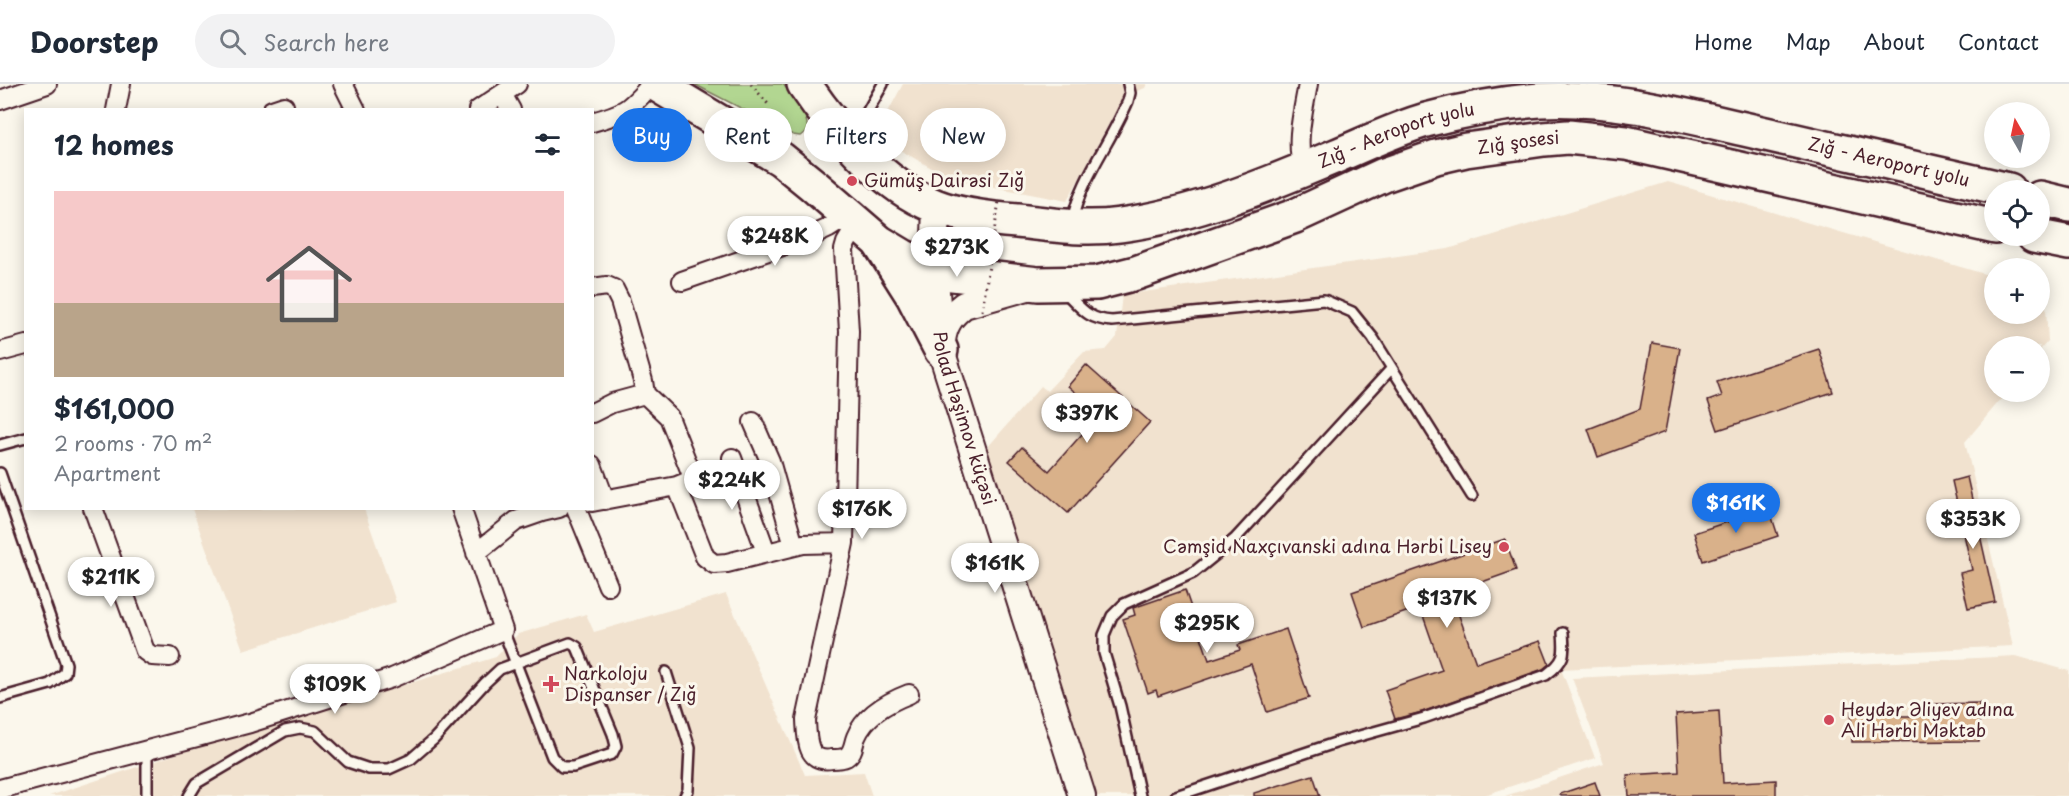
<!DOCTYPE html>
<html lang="en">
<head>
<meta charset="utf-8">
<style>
	:root { --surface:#fff; --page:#f2f2f3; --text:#1f2937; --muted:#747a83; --line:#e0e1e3; --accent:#1a73e8 }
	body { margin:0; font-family:"Playpen Sans",sans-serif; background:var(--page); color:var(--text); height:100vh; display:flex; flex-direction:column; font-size:22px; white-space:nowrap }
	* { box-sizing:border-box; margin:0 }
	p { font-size:20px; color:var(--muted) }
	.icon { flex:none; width:33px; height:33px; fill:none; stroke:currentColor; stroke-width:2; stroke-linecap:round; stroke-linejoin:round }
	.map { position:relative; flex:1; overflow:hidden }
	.panel { position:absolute; left:24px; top:24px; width:570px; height:402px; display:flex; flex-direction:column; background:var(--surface); border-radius:0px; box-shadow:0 3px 15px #0003 }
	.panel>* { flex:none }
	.hud { position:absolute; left:612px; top:24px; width:570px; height:54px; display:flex; gap:12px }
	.needle { width:39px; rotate:351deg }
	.tools { position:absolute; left:1984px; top:18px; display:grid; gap:12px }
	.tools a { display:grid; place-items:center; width:66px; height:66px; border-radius:50%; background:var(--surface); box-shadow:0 3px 15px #0003; font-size:30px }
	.price { position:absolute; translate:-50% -51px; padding:0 14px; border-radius:21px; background:#fff; color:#222; font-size:20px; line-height:39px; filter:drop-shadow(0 2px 3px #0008) }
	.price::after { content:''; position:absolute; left:50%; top:36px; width:18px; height:14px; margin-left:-9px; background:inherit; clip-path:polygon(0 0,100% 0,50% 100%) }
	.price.selected { background:var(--accent); color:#fff }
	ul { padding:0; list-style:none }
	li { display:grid; align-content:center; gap:12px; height:318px; padding:0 30px }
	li+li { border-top:2px solid var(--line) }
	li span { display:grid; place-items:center; height:186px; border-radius:0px; color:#555 }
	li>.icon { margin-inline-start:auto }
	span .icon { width:108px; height:108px; fill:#fffc; stroke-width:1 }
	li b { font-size:26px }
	h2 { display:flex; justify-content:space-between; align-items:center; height:72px; padding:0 30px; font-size:26px }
	.chip { padding:0 21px; border-radius:27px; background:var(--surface); box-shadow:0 3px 15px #0003; font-size:21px; line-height:54px }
	.chip.selected { background:var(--accent); color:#fff }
	header { display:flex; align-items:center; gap:36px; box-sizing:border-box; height:84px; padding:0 30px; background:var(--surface); border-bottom:2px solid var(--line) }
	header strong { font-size:28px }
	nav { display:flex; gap:33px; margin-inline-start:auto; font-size:21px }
	.search { width:420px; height:54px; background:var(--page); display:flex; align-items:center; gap:15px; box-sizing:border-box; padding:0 21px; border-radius:33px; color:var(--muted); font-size:22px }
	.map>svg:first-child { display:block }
</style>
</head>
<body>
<header>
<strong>Doorstep</strong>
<div class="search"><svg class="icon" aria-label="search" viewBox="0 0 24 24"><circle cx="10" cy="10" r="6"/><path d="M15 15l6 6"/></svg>Search here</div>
<nav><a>Home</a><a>Map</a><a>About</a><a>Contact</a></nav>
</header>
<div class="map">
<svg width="2069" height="712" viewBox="0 0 2069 712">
	<rect width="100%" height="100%" fill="#fbf7ec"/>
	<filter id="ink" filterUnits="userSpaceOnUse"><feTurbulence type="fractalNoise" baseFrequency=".0167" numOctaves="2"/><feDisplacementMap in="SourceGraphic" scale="12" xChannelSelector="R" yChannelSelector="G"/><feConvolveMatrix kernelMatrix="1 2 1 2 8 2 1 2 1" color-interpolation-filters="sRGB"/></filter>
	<g filter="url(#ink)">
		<!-- built -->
		<path fill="#f1e2cf" d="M903 0H1147L1145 4 1124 12 1067 117 951 95 875 52Z
			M1668 98 1995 193V230H2040V207L2045 208 2048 257 2040 266V262H1995V308H2007L1965 358 2013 562 1561 585 1595 674 1482 712H1096L986 365 1041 302 1047 307 1084 268 1106 266 1117 253 1122 211 1448 165Z
			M192 425H364L396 518 243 566Z
			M726 510 805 691 864 688 872 712H49L183 668 496 573 518 550 586 530 594 548Z
			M2016 572 2069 587V712H1505L1604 679 1572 594Z"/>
		<!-- green -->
		<path fill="#b2d691" stroke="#7e7a5e" stroke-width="1.5" d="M694 0H783C792 12 810 31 807 47L800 52 793 51Z"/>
		<!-- building -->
		<path fill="#d9b18a" stroke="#4a1f2b" stroke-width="1.5" d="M1652 259 1680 264 1665 348 1598 373 1588 345 1640 325Z
			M1819 265 1833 308 1718 346 1708 317 1722 312 1717 298Z
			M1086 281 1150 338 1068 429 1009 377 1022 363 1049 387 1100 330 1068 302Z
			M1967 393 1995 518 1968 524 1960 489 1972 486 1952 397Z
			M1769 424 1778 452 1703 477 1694 449Z
			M1505 455 1516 486 1451 509 1476 579 1540 557 1549 580 1543 585 1422 628 1395 635 1385 606 1442 586 1420 523 1364 543 1352 508Z
			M1185 506 1209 576 1240 566 1238 561 1286 545 1309 614 1267 628 1251 580 1158 612 1156 606 1148 609 1123 535 1135 531 1133 524Z
			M1979 619V657L1852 658 1851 622 1896 621V632H1934V620Z
			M1719 627 1723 699 1776 696V712H1629L1627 691 1679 688 1676 630Z
			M1313 691 1320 712H1254V709Z
			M1595 698 1600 712H1561L1560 710Z"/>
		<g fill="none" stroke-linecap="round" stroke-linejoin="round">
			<!-- lane casing -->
			<g stroke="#4a1f2b" stroke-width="14">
				<path id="lane" d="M853 53 883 0
					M1072 137C1081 94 1111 58 1128 17L1130 9 1128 0
					M1065 208C1082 225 1087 235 1112 237L1324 216 1352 228 1373 254 1472 412
					M0 361 26 354
					M0 389 66 580 65 589 50 600 0 614
					M666 588 690 664 688 706 685 712
					M147 666V712
					M189 712 197 699 285 647 300 644 315 647 348 678 369 685H389L411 675 434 655 485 599 500 585 570 559 577 563 613 650 616 662 612 670 573 683H562L552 673 503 546
					M1140 712 1120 622 1104 569V551L1112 532 1124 520 1193 489 1235 455 1392 284
					M1176 712 1338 658 1424 634 1546 591C1565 577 1565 571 1563 549"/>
			</g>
			<!-- street casing -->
			<g stroke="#4a1f2b" stroke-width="22">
				<path id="street" d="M343 0 356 26
					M502 10 511 26
					M0 16 47 0
					M116 26 121 0
					M272 26 284 22
					M478 26 517 0
					M592 38C626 29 629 25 652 0
					M1303 85C1295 57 1303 29 1308 0
					M858 139 846 159 844 166 849 247 844 459 806 636C807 655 806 679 832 675 836 675 842 675 846 673 854 668 853 660 856 653 865 631 888 618 909 610
					M682 197 814 151 829 144 849 131
					M592 204 607 202 614 205 620 217 643 297 645 310 669 333 692 391 689 397 677 402 592 418
					M0 268 26 261
					M592 329 612 319 645 310
					M753 338 770 377 794 462
					M732 374 766 468
					M592 381 605 416
					M677 402 705 473 714 480 727 479 803 460 844 459
					M93 424 145 567 152 572 170 573
					M576 424 608 502
					M476 469 516 437 542 428 559 424
					M0 705 250 639 392 594 503 546 461 424"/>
			</g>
			<!-- secondary casing -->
			<g stroke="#4a1f2b" stroke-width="30">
				<g id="secondary">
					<path id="s1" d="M936 122 934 185 941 266 1082 712"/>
					<path d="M942 257C944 240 951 231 964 221L1031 202"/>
				</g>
			</g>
			<!-- highway casing -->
			<g stroke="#4a1f2b" stroke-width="38">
				<g id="highway">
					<path id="s2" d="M656 0 781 75 813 101 879 158 904 173 944 189 1038 200 1097 199 1136 189 1295 132 1384 91 1436 73 1466 66 1544 55 1568 53 1626 59 1995 143"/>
					<path id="s3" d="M804 0C835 46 882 101 935 122 960 132 990 135 1017 137 1052 141 1086 146 1120 141 1195 131 1267 101 1336 72 1365 60 1395 45 1426 36 1463 26 1502 19 1540 16 1614 12 1686 32 1757 48 1841 67 1925 87 2009 106"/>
					<path d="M2040 114 2069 121"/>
					<path d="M2034 152 2069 159"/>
					<path d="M880 160 913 212 941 266"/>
				</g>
			</g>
			<!-- path -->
			<path stroke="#4a1f2b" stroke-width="3" stroke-dasharray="1.5 4.5" stroke-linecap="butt" d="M751 0 768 20"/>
			<!-- lane -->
			<use href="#lane" stroke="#fbf7ec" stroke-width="9"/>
			<!-- street -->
			<use href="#street" stroke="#fbf7ec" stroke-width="18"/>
			<!-- secondary -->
			<use href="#secondary" stroke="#fbf7ec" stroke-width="26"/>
			<!-- highway -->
			<use href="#highway" stroke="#fbf7ec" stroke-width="33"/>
			<!-- path-bridge -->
			<path stroke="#4a1f2b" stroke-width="3" stroke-dasharray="1.5 4.5" stroke-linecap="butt" d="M982 227 999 117"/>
		</g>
	</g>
	<!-- markers -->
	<g fill="#d1495b" stroke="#fbf7ec" stroke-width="2">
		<circle cx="852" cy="97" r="6"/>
		<circle cx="1504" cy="463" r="6"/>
		<path d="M548 591h6v6h6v6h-6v6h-6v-6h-6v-6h6z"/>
		<circle cx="1829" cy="636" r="6"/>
	</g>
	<g text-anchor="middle" stroke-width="6" stroke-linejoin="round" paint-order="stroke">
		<!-- street labels -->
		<g font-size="18" fill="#4a1f2b" stroke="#fbf7ec">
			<text dy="6" stroke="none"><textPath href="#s3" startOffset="660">Zığ - Aeroport yolu</textPath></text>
			<text dy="6" stroke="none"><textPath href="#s2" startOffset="946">Zığ şosesi</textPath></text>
			<text dy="6" stroke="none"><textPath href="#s3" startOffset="1164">Zığ - Aeroport yolu</textPath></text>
			<text dy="6" stroke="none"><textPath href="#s1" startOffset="216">Polad Həşimov küçəsi</textPath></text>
		</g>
		<!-- poi labels -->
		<g font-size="18" fill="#4a1f2b" stroke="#fbf7ec" text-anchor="start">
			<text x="864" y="103">Gümüş Dairəsi Zığ</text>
			<text x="1492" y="469" text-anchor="end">Cəmşid Naxçıvanski adına Hərbi Lisey</text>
			<text x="564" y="596">Narkoloju<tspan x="564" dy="21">Dispanser / Zığ</tspan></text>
			<text x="1841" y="632">Heydər Əliyev adına<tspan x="1841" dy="21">Ali Hərbi Məktəb</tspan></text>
		</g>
	</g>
</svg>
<div class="tools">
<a><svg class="needle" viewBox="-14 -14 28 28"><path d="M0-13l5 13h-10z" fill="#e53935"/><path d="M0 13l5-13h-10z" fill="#747a83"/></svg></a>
<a><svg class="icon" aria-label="locate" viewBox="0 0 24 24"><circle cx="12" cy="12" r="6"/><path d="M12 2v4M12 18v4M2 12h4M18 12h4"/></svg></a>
<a>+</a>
<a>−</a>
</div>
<b class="price" style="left:775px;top:183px">$248K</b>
<b class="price" style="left:957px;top:194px">$273K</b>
<b class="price" style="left:1087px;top:360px">$397K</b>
<b class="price" style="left:732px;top:427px">$224K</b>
<b class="price selected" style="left:1736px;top:450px">$161K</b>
<b class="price" style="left:862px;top:456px">$176K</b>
<b class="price" style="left:1973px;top:466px">$353K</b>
<b class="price" style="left:995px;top:510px">$161K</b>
<b class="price" style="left:111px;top:524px">$211K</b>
<b class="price" style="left:1447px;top:545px">$137K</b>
<b class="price" style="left:1207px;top:570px">$295K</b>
<b class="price" style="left:335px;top:631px">$109K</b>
<div class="hud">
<a class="chip selected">Buy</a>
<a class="chip">Rent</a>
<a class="chip">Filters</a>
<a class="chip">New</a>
</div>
<section class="panel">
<h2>12 homes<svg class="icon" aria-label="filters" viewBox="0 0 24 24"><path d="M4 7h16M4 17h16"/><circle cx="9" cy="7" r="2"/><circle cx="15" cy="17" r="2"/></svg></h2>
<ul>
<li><span style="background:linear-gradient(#f6c9c9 60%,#b9a48a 0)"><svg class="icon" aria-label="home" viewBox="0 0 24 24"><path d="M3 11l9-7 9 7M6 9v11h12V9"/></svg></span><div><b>$161,000</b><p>2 rooms · 70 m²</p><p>Apartment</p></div></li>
</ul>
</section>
</div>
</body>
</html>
